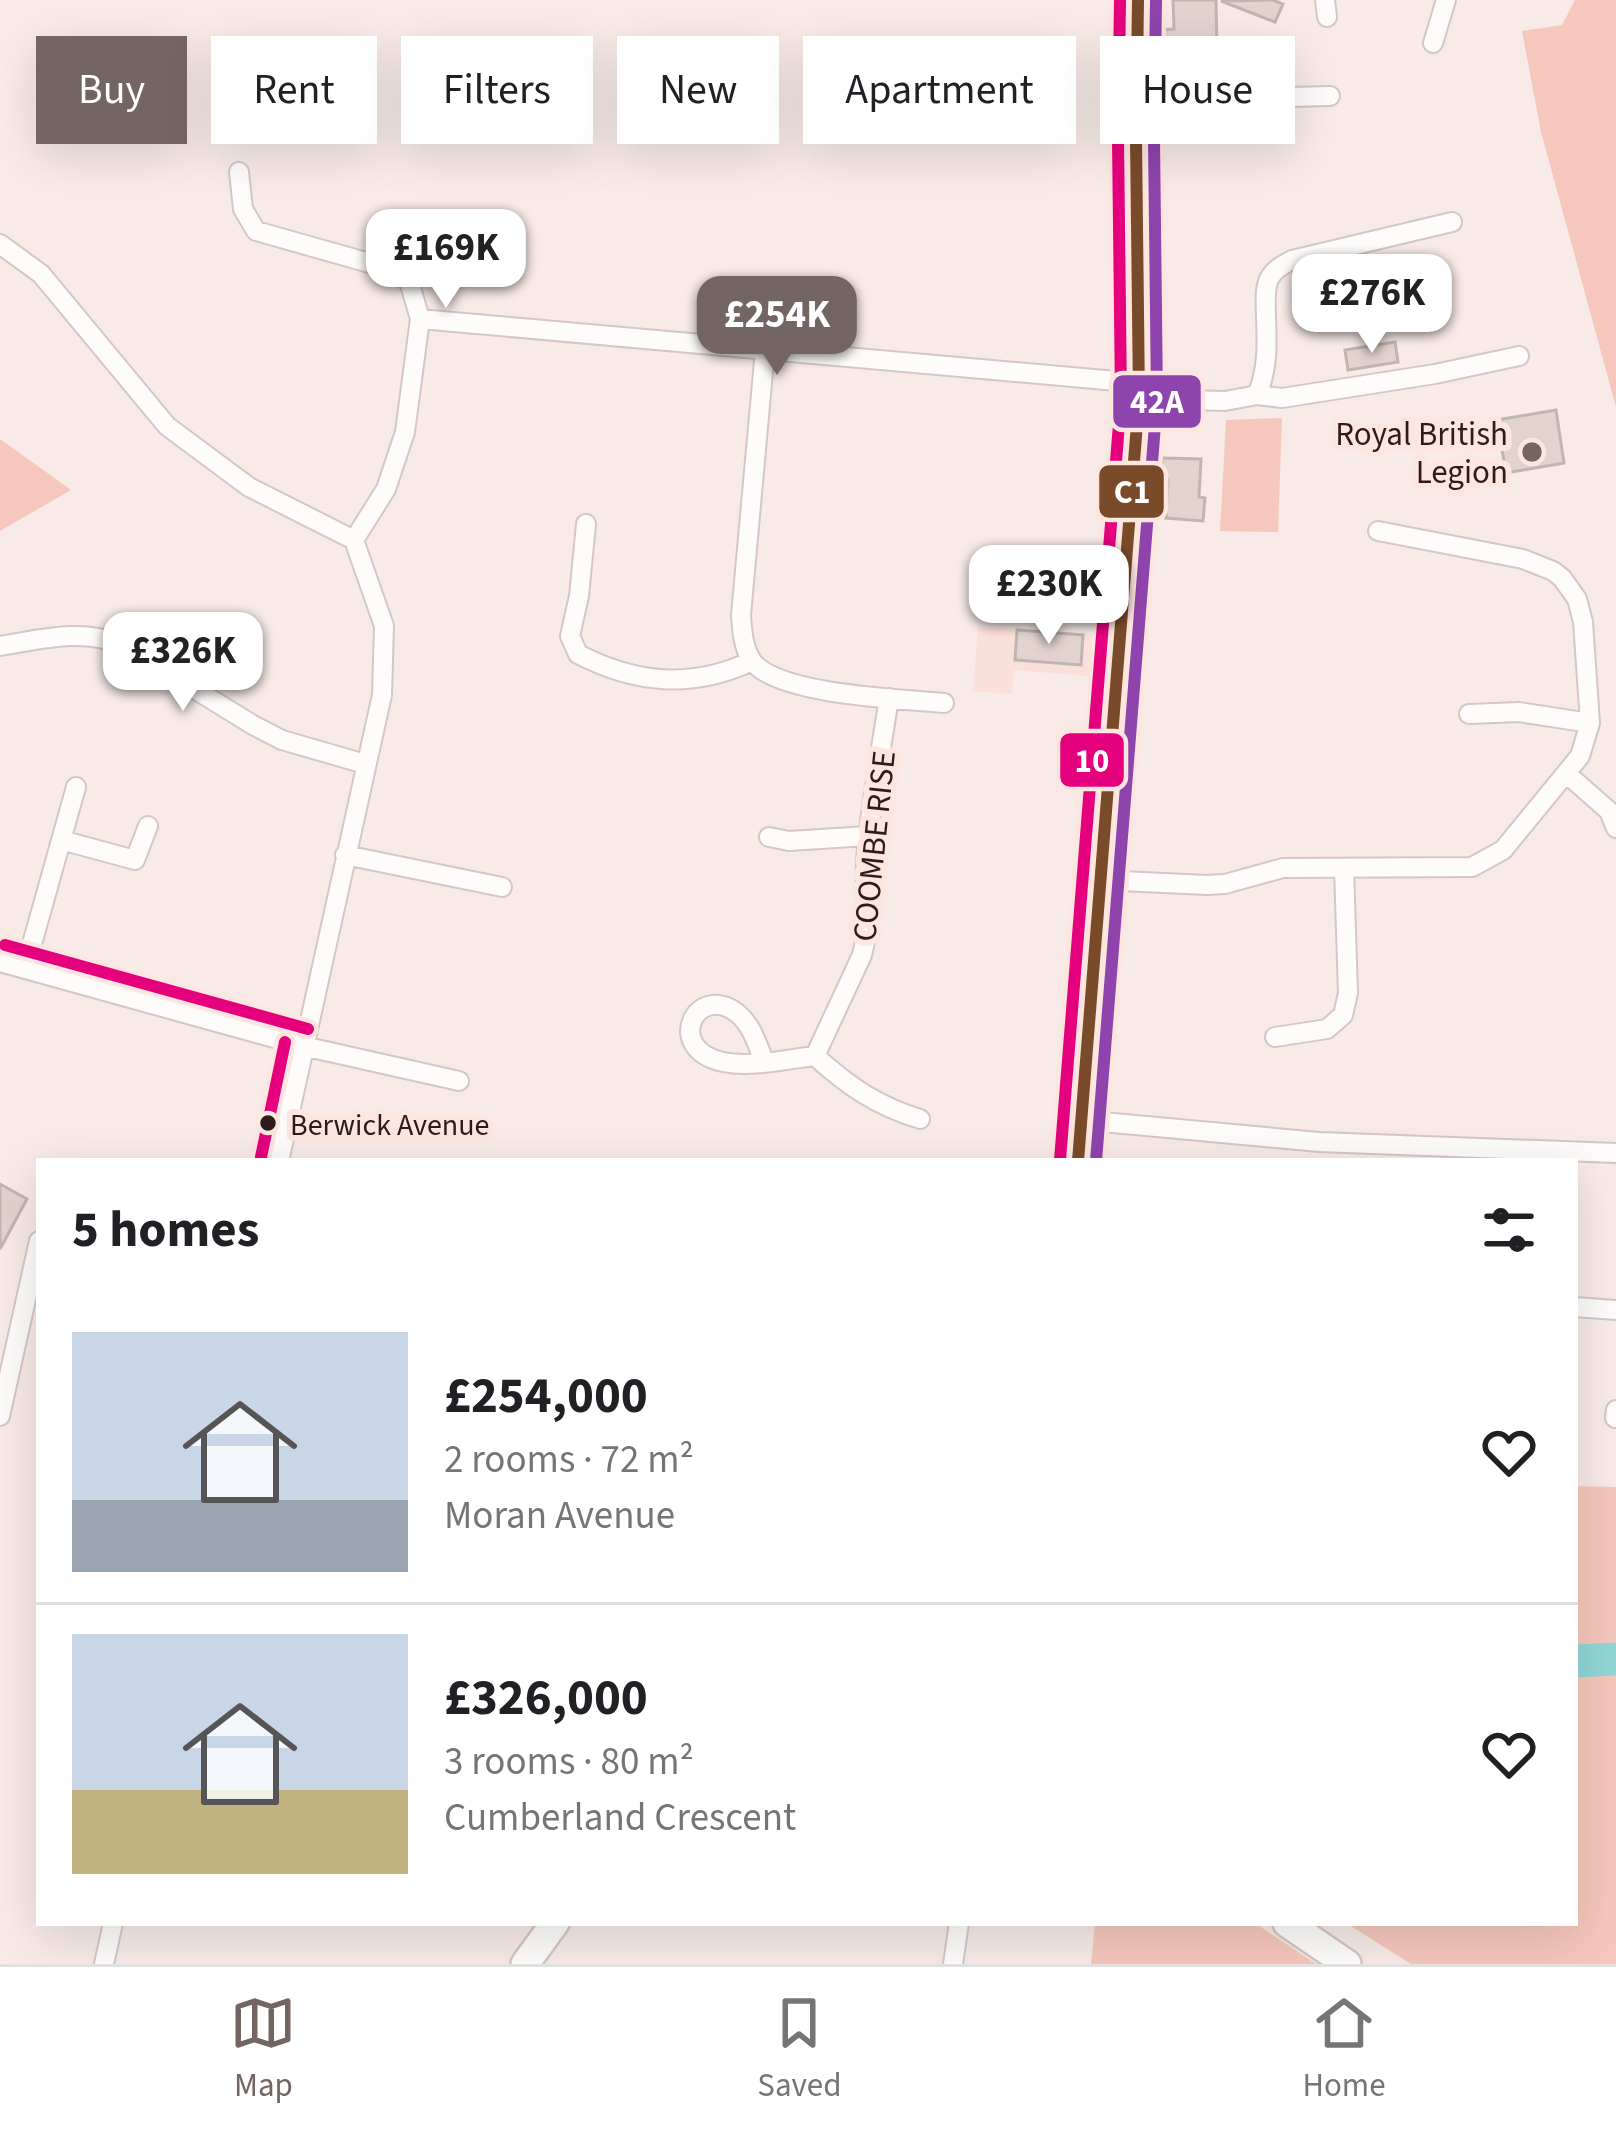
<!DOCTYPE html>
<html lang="en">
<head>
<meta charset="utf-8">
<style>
	:root { --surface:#fff; --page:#f2f2f2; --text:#202124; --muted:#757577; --line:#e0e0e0; --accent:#736562 }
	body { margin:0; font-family:"Source Sans 3",sans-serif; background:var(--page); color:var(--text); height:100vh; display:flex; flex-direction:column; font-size:45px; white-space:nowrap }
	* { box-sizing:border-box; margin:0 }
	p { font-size:39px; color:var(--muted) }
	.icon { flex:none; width:66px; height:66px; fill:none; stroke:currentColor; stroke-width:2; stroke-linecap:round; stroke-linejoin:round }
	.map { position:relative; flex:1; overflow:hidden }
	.details { position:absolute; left:36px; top:1158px; width:1542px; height:768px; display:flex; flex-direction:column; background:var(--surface); border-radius:0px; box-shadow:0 12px 48px #0002 }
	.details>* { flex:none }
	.hud { position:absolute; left:36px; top:36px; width:1545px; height:108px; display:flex; gap:24px }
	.price { position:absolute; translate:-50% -102px; padding:0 27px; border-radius:24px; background:#fff; color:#222; font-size:39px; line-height:78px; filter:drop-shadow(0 3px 6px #0008) }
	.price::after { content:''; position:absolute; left:50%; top:72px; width:36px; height:27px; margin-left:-18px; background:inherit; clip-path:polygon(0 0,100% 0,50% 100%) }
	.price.active { background:var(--accent); color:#fff }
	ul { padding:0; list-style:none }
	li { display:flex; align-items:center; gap:36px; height:300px; padding:0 36px }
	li+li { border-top:3px solid var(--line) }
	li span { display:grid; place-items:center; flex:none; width:336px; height:240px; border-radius:0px; color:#555 }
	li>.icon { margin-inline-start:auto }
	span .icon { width:144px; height:144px; fill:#fffc; stroke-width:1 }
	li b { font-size:51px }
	h2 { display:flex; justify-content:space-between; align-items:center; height:144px; padding:0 36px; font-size:51px }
	.chip { padding:0 42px; border-radius:0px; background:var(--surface); box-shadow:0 12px 48px #0002; font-size:42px; line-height:108px }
	.chip.active { background:var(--accent); color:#fff }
	.menu { display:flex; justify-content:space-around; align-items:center; height:168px; border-top:3px solid var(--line); background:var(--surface); font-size:33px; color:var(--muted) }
	.menu a { display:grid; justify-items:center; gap:6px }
	.menu .active { color:var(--accent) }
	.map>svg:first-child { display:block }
</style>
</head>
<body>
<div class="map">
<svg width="1616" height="1964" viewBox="0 0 1616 1964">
	<rect width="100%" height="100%" fill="#f7eae7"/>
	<!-- built -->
	<path fill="#fbe0d9" d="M978 627 1104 636 1101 677 1014 670 1012 694 973 691Z"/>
	<!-- green -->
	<path fill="#f6c7bc" d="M1575 0H1616V407L1541 132 1522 31 1562 25Z
		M1282 418 1278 532 1220 531 1226 420Z
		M0 439 71 490 0 531Z
		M1575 1486 1616 1487V1964H1411L1346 1923H1575Z
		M1095 1923H1255L1316 1964H1091Z"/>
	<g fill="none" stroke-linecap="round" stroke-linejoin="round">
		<!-- river -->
		<path stroke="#92d6d8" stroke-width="33" d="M1575 1661 1616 1659"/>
	</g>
	<!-- building -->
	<path fill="#e2d3cf" stroke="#c1b5b2" stroke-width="3" d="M1173 0H1216L1217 51H1224L1225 75 1187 76V86L1163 87 1162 30 1174 29Z
		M1273 0 1283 4 1275 22 1221 1Z
		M1395 342 1398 362 1348 370 1345 350Z
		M1556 410 1564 463 1506 473 1497 420Z
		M1162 458 1201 459 1199 497 1205 498 1203 521 1166 518 1168 480H1161Z
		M1017 630 1083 635 1081 665 1015 660Z
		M0 1184 27 1199 0 1249Z"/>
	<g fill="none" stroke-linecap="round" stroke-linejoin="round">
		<!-- street casing -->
		<g stroke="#d5c7c5" stroke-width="22">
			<path id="street" d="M1325 0 1327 17
				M1433 43 1446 0
				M1137 101 1330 96
				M239 172 243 209 256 231 373 264 409 281 420 319 405 432 386 489 354 540
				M0 244 41 274 167 426 249 487 354 540 384 626 382 695 279 1161
				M420 319 1139 383
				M765 350 741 615C742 629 743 648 752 661 777 695 901 699 944 703
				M1257 395 1282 398 1435 374 1519 356
				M1139 399 1225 401 1257 395C1268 369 1267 345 1266 318 1266 305 1264 290 1269 279 1274 269 1283 265 1292 260L1452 222
				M586 524 579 596 570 636 578 654C636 684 692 689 752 661
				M0 646C43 639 82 628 123 645L253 725 282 740 365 764
				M889 698C881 751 870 805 866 860 864 893 871 922 862 955L815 1056C848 1086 877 1106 920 1119
				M1469 714 1519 712 1590 723
				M1567 774 1609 811 1616 828
				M769 837 789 841 868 836
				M61 840 135 860 148 826
				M345 855 502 887
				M1100 880 1207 885 1225 884 1283 868 1472 867 1503 850 1580 756 1590 723 1583 622 1577 599 1562 578 1553 571 1523 559 1378 531
				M0 962 303 1046 459 1081
				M25 969 76 787
				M1275 1037 1327 1029 1343 1015 1348 993 1344 868
				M764 1061C757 1044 752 1025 737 1013 696 982 663 1049 723 1062 752 1068 786 1059 815 1056
				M1081 1120 1319 1142 1616 1153
				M1575 1307 1616 1310
				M0 1416 39 1241
				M1615 1418 1616 1410
				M104 1964 113 1923
				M953 1964 959 1923"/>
		</g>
		<!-- secondary casing -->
		<g stroke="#d5c7c5" stroke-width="32">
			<path id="secondary" d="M1078 1161 1132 509 1139 399 1136 139 1138 0
				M1287 1923 1347 1964
				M525 1964 555 1923"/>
		</g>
		<!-- street -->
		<use href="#street" stroke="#fefcfb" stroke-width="18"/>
		<!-- secondary -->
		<use href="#secondary" stroke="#fefcfb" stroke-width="27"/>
		<!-- bus-1 casing -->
		<g stroke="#fee6e0" stroke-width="21">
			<path id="bus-1" d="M1078 1161 1139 399 1136 139 1138 0"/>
		</g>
		<!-- bus-2 casing -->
		<g stroke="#fee6e0" stroke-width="21">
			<path id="bus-2" d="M1096 1161 1157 400 1154 139 1156 0"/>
		</g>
		<!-- bus-3 casing -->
		<g stroke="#fee6e0" stroke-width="21">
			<path id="bus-3" d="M5 945 308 1029
				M261 1157 285 1042
				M1060 1160 1121 399 1118 139 1120 0"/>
		</g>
		<!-- bus-1 -->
		<use href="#bus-1" stroke="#7a4b2a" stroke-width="12"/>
		<!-- bus-2 -->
		<use href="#bus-2" stroke="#8e44ad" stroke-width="12"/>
		<!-- bus-3 -->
		<use href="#bus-3" stroke="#e5007d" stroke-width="12"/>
	</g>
	<!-- markers -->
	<circle fill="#736562" stroke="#fee6e0" stroke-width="4.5" cx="1532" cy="452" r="12"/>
	<circle fill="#2c1d1a" stroke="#fee6e0" stroke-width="4.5" cx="268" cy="1123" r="10"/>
	<g text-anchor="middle" stroke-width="12" stroke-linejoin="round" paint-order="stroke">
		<!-- bus labels -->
		<g font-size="30" fill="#2c1d1a" stroke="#fee6e0" text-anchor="start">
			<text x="290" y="1135">Berwick Avenue</text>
		</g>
		<!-- poi labels -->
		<g font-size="33" fill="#2c1d1a" stroke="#fee6e0" text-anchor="end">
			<text x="1508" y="445">Royal British<tspan x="1508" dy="38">Legion</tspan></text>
		</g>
		<!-- street labels -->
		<g font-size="33" fill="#2c1d1a" stroke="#fee6e0">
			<text transform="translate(873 846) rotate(-84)" y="12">COOMBE RISE</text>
		</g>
	</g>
	<g stroke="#fee6e0" stroke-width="4.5">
		<rect x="1111" y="373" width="92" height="57" rx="12" fill="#8e44ad"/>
		<rect x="1097" y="463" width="69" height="57" rx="12" fill="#7a4b2a"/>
		<rect x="1058" y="731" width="68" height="58" rx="12" fill="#e5007d"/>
	</g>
	<g font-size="33" text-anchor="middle" font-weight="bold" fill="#fff">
		<text x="1157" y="413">42A</text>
		<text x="1132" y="503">C1</text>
		<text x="1092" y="772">10</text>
	</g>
</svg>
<b class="price" style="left:446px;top:311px">£169K</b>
<b class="price" style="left:1372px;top:356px">£276K</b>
<b class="price active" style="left:777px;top:378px">£254K</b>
<b class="price" style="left:1049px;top:647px">£230K</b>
<b class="price" style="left:183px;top:714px">£326K</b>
<div class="hud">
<a class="chip active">Buy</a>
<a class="chip">Rent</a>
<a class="chip">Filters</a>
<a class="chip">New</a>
<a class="chip">Apartment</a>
<a class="chip">House</a>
</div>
<section class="details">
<h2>5 homes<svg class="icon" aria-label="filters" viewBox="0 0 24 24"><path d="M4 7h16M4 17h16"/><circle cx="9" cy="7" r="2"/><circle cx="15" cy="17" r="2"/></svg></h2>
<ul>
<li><span style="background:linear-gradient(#c9d6e8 70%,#9aa5b1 0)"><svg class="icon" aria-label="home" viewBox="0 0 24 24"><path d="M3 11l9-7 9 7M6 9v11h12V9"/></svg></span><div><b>£254,000</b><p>2 rooms · 72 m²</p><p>Moran Avenue</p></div><svg class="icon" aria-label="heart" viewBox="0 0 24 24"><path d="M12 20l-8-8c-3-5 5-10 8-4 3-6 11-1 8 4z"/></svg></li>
<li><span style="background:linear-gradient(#c9d6e8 65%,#c2b280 0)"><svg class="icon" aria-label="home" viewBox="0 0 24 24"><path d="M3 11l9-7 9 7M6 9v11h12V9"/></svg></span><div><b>£326,000</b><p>3 rooms · 80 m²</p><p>Cumberland Crescent</p></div><svg class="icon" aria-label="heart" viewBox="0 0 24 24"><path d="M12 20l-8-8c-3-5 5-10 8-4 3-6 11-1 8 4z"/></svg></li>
</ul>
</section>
</div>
<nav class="menu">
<a class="active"><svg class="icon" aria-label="map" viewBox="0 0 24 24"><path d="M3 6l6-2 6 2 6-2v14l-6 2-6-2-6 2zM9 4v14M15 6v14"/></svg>Map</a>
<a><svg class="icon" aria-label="saved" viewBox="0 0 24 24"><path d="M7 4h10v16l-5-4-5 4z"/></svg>Saved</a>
<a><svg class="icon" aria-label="home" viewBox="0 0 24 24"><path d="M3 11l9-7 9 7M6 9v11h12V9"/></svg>Home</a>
</nav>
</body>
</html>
